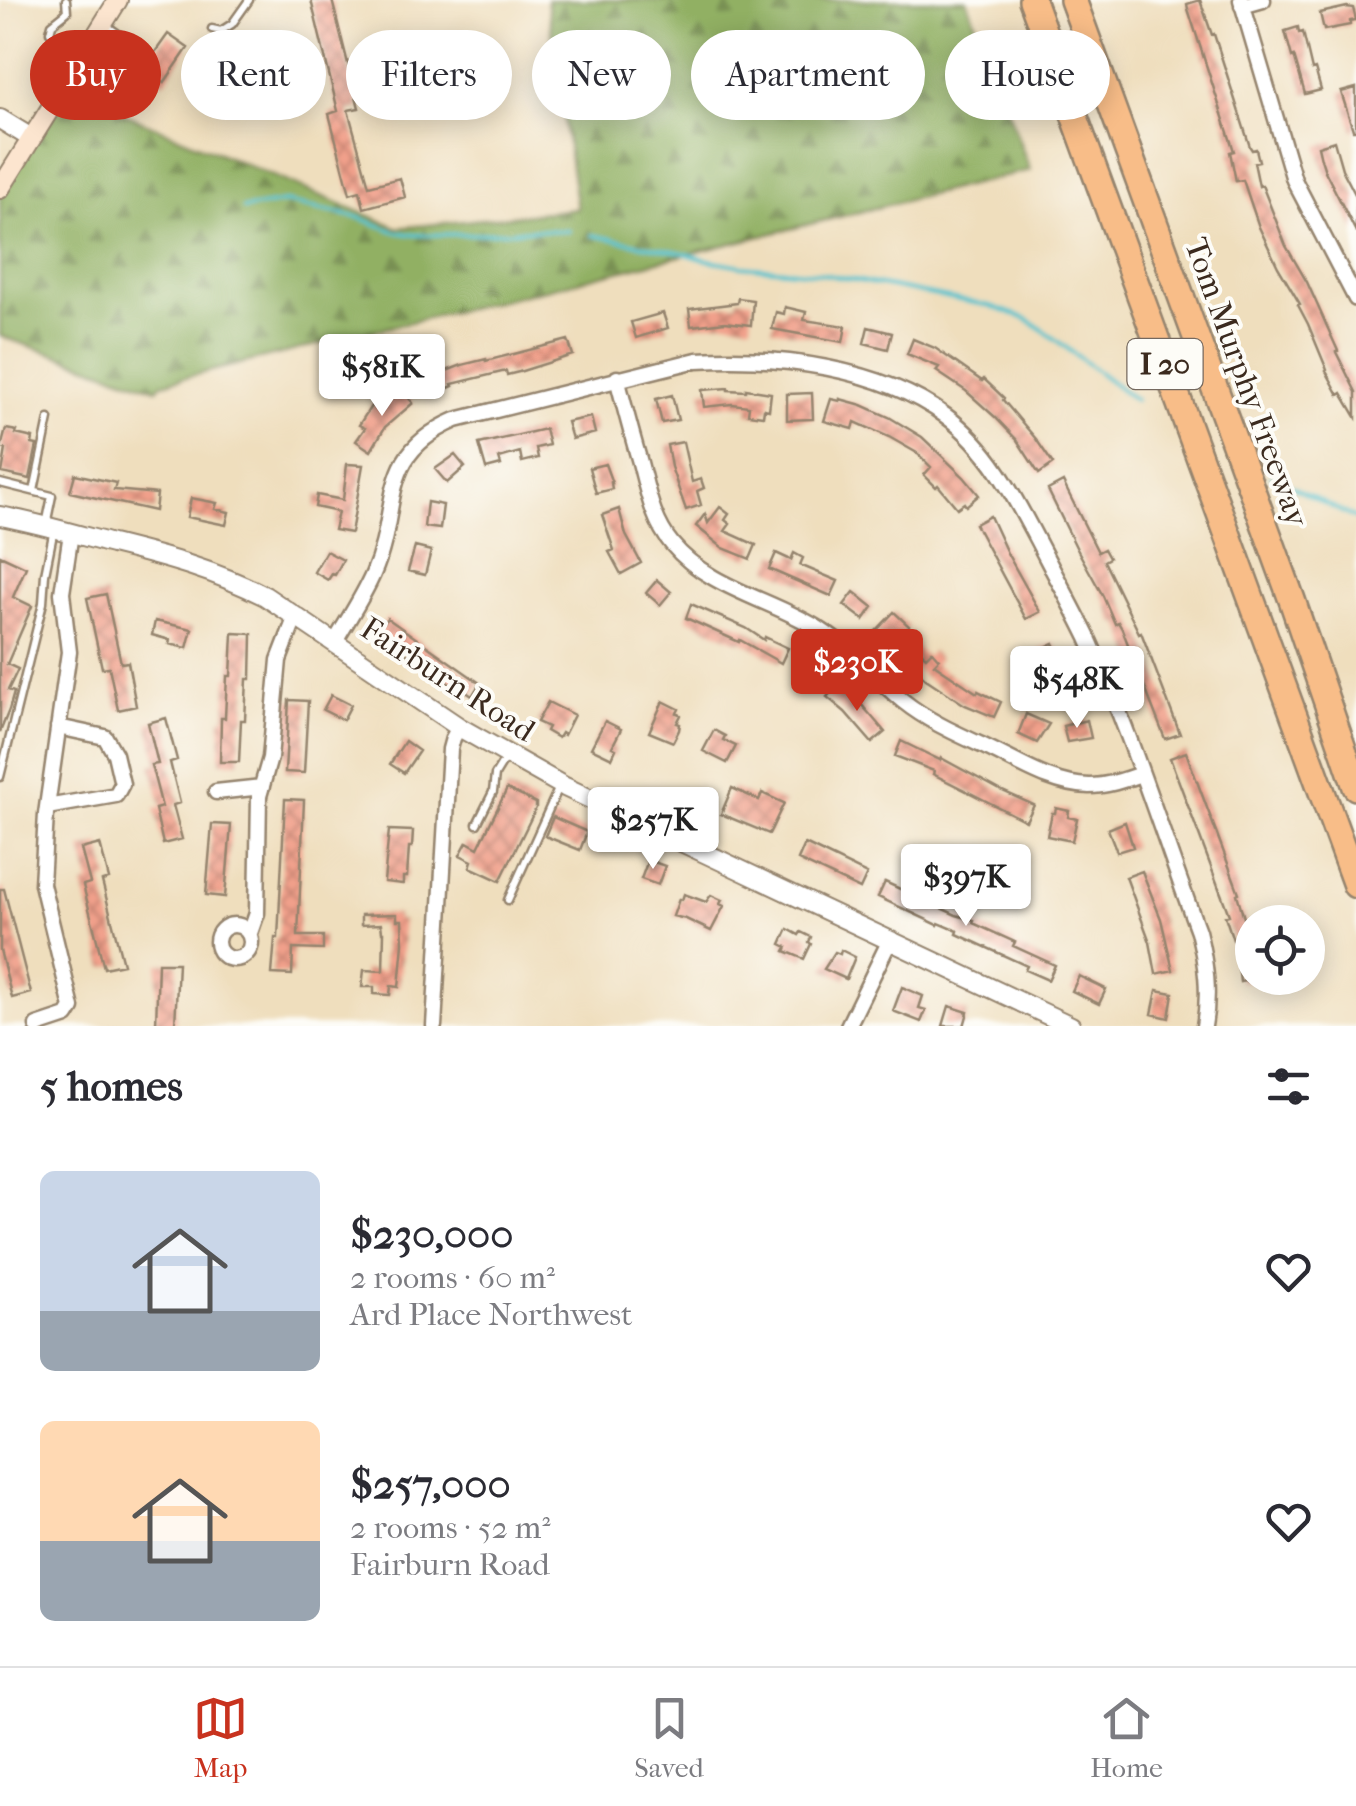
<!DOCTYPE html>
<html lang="en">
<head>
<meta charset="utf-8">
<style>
	:root { --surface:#fff; --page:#f7f7f7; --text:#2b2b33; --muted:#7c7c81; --line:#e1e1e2; --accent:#c8321e }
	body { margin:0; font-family:"IM FELL French Canon",serif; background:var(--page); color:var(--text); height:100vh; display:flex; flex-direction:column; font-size:38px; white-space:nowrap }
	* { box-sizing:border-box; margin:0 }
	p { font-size:32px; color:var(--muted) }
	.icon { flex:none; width:55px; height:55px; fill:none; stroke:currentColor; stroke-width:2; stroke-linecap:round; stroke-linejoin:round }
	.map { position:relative; height:1026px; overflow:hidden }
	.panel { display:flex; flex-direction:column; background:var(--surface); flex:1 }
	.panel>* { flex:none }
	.hud { position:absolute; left:30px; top:30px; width:1298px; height:90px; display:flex; gap:20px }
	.fabs { position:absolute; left:1235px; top:905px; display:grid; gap:20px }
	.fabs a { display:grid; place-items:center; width:90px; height:90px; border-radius:50%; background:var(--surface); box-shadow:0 5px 25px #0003; font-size:50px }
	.price { position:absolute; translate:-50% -85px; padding:0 22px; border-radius:10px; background:#fff; color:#222; font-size:32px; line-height:65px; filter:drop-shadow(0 2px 5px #0008) }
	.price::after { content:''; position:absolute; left:50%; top:60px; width:30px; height:22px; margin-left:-15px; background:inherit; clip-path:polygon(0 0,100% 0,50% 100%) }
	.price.on { background:var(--accent); color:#fff }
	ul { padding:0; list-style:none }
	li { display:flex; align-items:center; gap:30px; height:250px; padding:0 40px }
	li span { display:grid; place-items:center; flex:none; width:280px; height:200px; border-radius:15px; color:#555 }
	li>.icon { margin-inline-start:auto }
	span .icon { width:120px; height:120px; fill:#fffc; stroke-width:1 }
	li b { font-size:42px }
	h2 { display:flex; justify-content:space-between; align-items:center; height:120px; padding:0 40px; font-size:42px }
	.tag { padding:0 35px; border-radius:45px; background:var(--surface); box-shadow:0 5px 25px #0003; font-size:35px; line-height:90px }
	.tag.on { background:var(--accent); color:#fff }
	.dock { display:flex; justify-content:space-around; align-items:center; height:140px; border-top:2px solid var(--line); background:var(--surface); font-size:28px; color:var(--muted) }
	.dock a { display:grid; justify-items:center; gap:5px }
	.dock .on { color:var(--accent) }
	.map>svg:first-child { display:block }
</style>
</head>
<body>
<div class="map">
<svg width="1356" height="1026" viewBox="0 0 1356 1026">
	<defs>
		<pattern id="forest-firs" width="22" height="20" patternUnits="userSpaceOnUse" patternTransform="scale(2.5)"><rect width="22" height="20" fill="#91b064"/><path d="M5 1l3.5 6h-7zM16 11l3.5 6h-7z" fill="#788f52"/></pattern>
		<pattern id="building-cross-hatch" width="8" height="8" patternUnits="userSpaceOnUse" patternTransform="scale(2.5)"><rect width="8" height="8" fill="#f1a08b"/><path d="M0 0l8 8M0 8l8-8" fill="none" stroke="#c48371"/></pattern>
	</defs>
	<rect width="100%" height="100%" fill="#fdfcf7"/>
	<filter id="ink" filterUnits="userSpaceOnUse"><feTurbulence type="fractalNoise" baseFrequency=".01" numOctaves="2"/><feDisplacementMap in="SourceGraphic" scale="20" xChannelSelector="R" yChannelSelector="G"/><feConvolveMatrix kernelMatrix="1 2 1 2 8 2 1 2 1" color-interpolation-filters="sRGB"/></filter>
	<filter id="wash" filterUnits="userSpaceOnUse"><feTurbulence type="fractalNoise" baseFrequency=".0048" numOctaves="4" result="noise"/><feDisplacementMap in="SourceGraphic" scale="40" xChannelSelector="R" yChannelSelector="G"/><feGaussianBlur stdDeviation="2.25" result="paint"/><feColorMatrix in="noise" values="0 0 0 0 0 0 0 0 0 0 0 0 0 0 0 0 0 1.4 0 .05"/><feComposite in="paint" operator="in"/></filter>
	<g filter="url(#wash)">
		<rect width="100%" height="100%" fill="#efdebd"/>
		<!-- forest -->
		<path fill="url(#forest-firs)" stroke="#666d41" stroke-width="2.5" d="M547 0H967L1030 170 162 383 157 389 0 336V176L58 86 398 228 577 209Z"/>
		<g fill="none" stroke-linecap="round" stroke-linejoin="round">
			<!-- stream -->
			<path stroke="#56c2ce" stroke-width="4" d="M243 209 285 202 360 218 396 232 415 235 474 234 531 230 569 231
				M592 235 684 253 703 259 742 266 818 273 990 306 1027 319 1043 330 1135 400
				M1271 476 1356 519"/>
		</g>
		<g id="blocks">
			<!-- building -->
			<path fill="url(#building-cross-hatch)" d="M311 0H332L359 108 348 110 369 186 400 178 405 197 364 208 360 191 350 194 329 114 338 111Z
				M1200 0 1212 35 1214 34 1250 147 1252 150 1256 149 1259 161 1254 162 1259 186 1262 185 1286 246 1307 282 1338 351 1336 352 1356 392V417L1342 393 1339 395 1326 371 1327 370 1308 324 1298 305 1300 304 1278 267 1259 227 1243 180 1236 181 1230 152 1234 151 1188 9 1187 4Z
				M1347 7 1353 8 1356 20 1350 21V25L1324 30 1320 13Z
				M1298 27 1299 33 1303 32 1312 70 1315 69 1321 90 1305 94 1294 56 1292 57 1285 31Z
				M168 34 188 48 164 83 148 72 152 65 148 62Z
				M1356 88V130H1353L1341 92Z
				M1334 141 1342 169 1356 196V232L1325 171 1321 159 1318 146Z
				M738 298 753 300 751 325 725 322 691 326 689 309 737 303Z
				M785 307 806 312 804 320 846 326 843 342 772 329 776 312 784 314Z
				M663 313 668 328 636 338 631 322Z
				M868 327 892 333 888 349 864 343Z
				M913 339 935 348 982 381 984 379 1004 398 1003 400 1036 439 1053 464 1039 474 1017 440 995 417 966 391 936 371 939 367 907 354Z
				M568 340 573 355 519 372 507 375 506 371 452 384 453 386 429 396 423 380 462 365 486 359V361Z
				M728 388V390L746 391V389L771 393 769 410 764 409 763 416 748 414 749 406 732 404 704 407 702 390Z
				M402 390 413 403 385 427 371 451 356 441 365 428 359 425 371 406 377 401 382 407Z
				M812 393 813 419 787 420V394Z
				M672 395 678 420 662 423 656 399Z
				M831 399 840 401V399L862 405 889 417 922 437 964 477 979 495 966 506 964 503 957 508 938 485 936 487 924 475 931 467 917 453 889 437 855 422 853 429 824 421Z
				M591 417 595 433 572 439 567 422Z
				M6 429 17 431 16 434 33 438 32 444 37 445 30 479 2 473 6 449 1 448Z
				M545 429 549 445 536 448 538 458 522 462 520 452 499 458 501 465 486 469 479 444Z
				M683 442 692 482 701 479 704 488 697 491 701 505 686 510 671 467 667 445Z
				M455 455 465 467 447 483 435 469Z
				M347 464 363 465 351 533 334 530 338 512 315 507 317 495 343 500Z
				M605 464 612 483H611L612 489 596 493 589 468Z
				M75 474 116 483 114 490 157 494 155 511 70 492Z
				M1063 482 1098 552 1104 549 1109 558 1104 561 1139 633 1141 632 1180 734 1165 739 1122 629 1118 622 1115 624 1103 596 1077 549 1048 490Z
				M191 498 217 503 215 509 229 512 226 525 187 517Z
				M427 502 443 505 440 529 424 527Z
				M720 507 729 514 725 520 730 524 725 531 756 545 750 559 723 548 696 526 705 514 708 523Z
				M619 509 626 535 641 563 621 574 609 552 614 550 602 515Z
				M990 516 1007 553 1040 612 1026 619 975 524Z
				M415 547 431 551 425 575 408 571Z
				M326 551 343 560 335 575 332 574 328 580 314 572Z
				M776 553 791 560 794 553 803 558 800 565 838 581 831 596 769 569Z
				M0 555 26 567 13 597 32 606 7 664 18 669 8 690 14 692 9 710 0 732Z
				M657 580 671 592 660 605 646 593Z
				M854 592 873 607 864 620 844 605Z
				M106 594 121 663 128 662 136 706 118 710 109 667 102 668 87 598Z
				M691 604 746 628 764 640 765 637 788 648 781 663 740 640 739 642 686 618Z
				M894 612 909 626 903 632 906 637 926 657 932 651 939 659 934 664 977 693 978 691 1001 702 994 717 965 705 926 679 876 631Z
				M387 618 480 683 472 696 462 689 461 692 377 632Z
				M155 621 192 629 187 648 169 644 170 640 152 635Z
				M233 633 252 634 251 679H247L245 720H241L239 762H220L221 718H225L227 676H231Z
				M1054 643 1064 665 1050 672 1039 650Z
				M806 659 823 671 813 685 796 673Z
				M838 685 860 703 885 732 872 743 845 712 827 697Z
				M331 695 351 705 343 720 323 710Z
				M289 700 308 701 304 773 285 772Z
				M663 701 679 709 677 713 681 715 677 723 680 724 679 730 673 742 649 732Z
				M548 702 574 715 564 735 561 733 558 738 546 731 548 727 537 722Z
				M1026 714 1049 724 1037 743 1018 734Z
				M166 718 177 760 170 762 180 803 173 805 182 839 163 844 155 809 162 807 151 765 158 764 148 723Z
				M1087 720 1091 738 1067 742 1063 726Z
				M605 721 621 729 612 747 616 749 612 758 591 748Z
				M714 730 725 736 723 740 736 746 727 763 703 751Z
				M405 741 419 751 404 773 390 764Z
				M901 741 940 760 941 758 1000 790 1034 805 1026 821 933 774 934 771 895 756Z
				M1186 752 1239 893 1237 894 1249 935 1233 940 1225 916 1229 915 1170 758Z
				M732 788 759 800 762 793 784 803 769 834 721 814Z
				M507 789 536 803V808L500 881 470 867 472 861 460 855 467 842 478 848Z
				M285 799 304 800 298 936H323V950L293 949 292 975 272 974 275 938H278Z
				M1056 808 1069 811 1068 817 1077 819 1072 841 1047 836 1052 813H1055Z
				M553 817 587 832 580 850 545 836Z
				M1125 822 1133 847 1117 852 1108 829Z
				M212 824 231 825 225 897 206 895Z
				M389 830 413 831 412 847H409L407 877H403V884L384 882Z
				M100 844 109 879 102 881 123 964 104 968 83 885 90 883 81 849Z
				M805 844 867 874 860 889 798 860Z
				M648 860 665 866 658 885 641 879Z
				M1142 871 1161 919 1173 970 1156 974 1150 942 1126 877Z
				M885 882 956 915 974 920 973 923 1015 942 1013 946 1055 965 1048 980 1025 970 1027 966 957 934 958 931 939 923 938 925 878 897Z
				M0 889H4L31 993 12 998 0 950Z
				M684 894 706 902 711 895 722 900 720 904 724 906 711 931 686 919 673 916 679 899 682 900Z
				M397 914V920H402L403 943 399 987 391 986 390 995 374 994V987H362L364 970 383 971 384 932H382L381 924 361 925V915Z
				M788 929 799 935 801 932 811 937 809 942 811 944 804 959 785 951 787 947 781 944Z
				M841 950 855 957 846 979 824 969 835 952 840 954Z
				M1252 955V980L1240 982 1237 957Z
				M158 963H178L175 1025H156Z
				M1079 976 1106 989 1099 1004 1072 991Z
				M902 987 923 996 919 1008 926 1010 921 1022 893 1011Z
				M1157 990 1173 993 1169 1018 1152 1014Z
				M949 1006 968 1012 964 1026H943Z"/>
		</g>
	</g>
	<g filter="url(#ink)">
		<use href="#blocks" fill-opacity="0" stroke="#95846e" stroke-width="2.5"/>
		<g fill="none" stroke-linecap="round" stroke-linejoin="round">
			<!-- service casing -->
			<g stroke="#95846e" stroke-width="11">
				<path id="service" d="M66 0 67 12 52 24 50 32 64 47 80 57
					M104 24 139 48
					M212 29 221 31 232 24 249 0
					M0 483 52 496 46 525
					M34 491 49 419
					M0 777 43 603 45 574 54 529
					M477 824 493 792 495 775 506 757
					M508 900 559 787"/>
			</g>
			<!-- minor casing -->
			<g stroke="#95846e" stroke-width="19">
				<path id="minor" d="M1241 0 1294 180 1356 299
					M1242 6 1263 0
					M617 378C624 405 631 432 639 459 647 488 652 520 672 544 709 589 775 600 822 631 853 651 875 678 903 701 929 722 960 735 990 749 1021 764 1053 785 1089 786 1107 786 1124 780 1141 774
					M335 642C348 619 363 597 373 574 402 508 375 455 456 420L697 360C777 355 880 367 946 416 994 451 1019 506 1046 557 1060 584 1075 611 1088 638 1131 733 1162 834 1198 931 1206 963 1210 993 1204 1026
					M216 792 262 787
					M47 807 116 795 122 784 115 754 105 737 58 727
					M217 942a17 17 0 1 1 34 0a17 17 0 1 1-34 0Z
					M250 933 257 913 259 796 270 758 279 660 296 616
					M37 1026 67 1016 72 1008 42 884 46 814 69 652 62 593 71 533
					M434 1026 450 749 453 738 459 727
					M848 1026 890 940"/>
			</g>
			<!-- tertiary casing -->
			<g stroke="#95846e" stroke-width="22">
				<path id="tertiary" d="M0 119 31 138
					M0 516C38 523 75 534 112 544 169 558 213 570 265 596L459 727 565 787 1071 1026"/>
			</g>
			<!-- secondary casing -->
			<g stroke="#95846e" stroke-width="22">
				<path id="secondary" d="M0 189 118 0"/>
			</g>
			<!-- motorway casing -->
			<g stroke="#95846e" stroke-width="30">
				<path id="motorway" d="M1032 0 1356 885
					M1073 0 1292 600 1356 787"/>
			</g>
			<!-- service -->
			<use href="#service" stroke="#fff" stroke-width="6"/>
			<!-- minor -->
			<use href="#minor" stroke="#fff" stroke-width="14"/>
			<!-- tertiary -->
			<use href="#tertiary" stroke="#fff" stroke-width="18"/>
			<!-- secondary -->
			<use href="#secondary" stroke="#fce5cf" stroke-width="18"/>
			<!-- motorway -->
			<use href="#motorway" stroke="#f8bd88" stroke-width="25"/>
		</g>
	</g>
	<g text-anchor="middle" stroke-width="8" stroke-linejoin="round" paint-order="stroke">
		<!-- shield labels -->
		<rect fill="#fdfcf7" stroke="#75695f" stroke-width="2.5" x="1127.5" y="339" width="75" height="50" rx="8"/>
		<g font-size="30" font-weight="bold" fill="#3b2a1e">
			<text x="1165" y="374">I 20</text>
		</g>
		<!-- street labels -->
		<g font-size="32" fill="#3b2a1e" stroke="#fdfcf7">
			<text transform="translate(1247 382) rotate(70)" y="11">Tom Murphy Freeway</text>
			<text transform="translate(448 679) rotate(33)" y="11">Fairburn Road</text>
		</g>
	</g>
</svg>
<div class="fabs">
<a><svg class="icon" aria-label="locate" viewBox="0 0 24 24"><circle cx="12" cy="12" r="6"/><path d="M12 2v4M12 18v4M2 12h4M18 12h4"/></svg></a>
</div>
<b class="price" style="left:382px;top:419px">$581K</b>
<b class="price on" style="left:857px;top:714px">$230K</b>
<b class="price" style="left:1077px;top:731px">$548K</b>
<b class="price" style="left:653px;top:872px">$257K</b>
<b class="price" style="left:966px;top:929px">$397K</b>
<div class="hud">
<a class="tag on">Buy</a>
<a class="tag">Rent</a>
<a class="tag">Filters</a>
<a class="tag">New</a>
<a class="tag">Apartment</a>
<a class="tag">House</a>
</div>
</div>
<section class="panel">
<h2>5 homes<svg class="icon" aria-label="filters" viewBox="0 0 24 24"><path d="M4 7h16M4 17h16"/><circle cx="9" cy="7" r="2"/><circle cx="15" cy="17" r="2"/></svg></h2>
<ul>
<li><span style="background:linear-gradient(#c9d6e8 70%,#9aa5b1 0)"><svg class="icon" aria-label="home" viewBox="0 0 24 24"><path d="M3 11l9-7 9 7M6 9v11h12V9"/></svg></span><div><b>$230,000</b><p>2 rooms · 60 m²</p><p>Ard Place Northwest</p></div><svg class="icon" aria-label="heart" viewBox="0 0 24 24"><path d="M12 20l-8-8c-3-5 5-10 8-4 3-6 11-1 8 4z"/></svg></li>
<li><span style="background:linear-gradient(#ffd9b3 60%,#9aa5b1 0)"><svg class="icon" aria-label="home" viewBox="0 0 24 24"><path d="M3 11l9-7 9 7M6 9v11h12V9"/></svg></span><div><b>$257,000</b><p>2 rooms · 52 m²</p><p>Fairburn Road</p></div><svg class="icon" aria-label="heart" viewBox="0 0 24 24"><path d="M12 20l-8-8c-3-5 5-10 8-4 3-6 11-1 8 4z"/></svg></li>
</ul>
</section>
<nav class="dock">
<a class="on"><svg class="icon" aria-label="map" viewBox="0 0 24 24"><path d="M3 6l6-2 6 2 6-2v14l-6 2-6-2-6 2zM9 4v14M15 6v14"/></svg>Map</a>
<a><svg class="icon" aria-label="saved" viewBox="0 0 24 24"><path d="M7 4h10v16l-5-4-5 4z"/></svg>Saved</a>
<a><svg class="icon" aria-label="home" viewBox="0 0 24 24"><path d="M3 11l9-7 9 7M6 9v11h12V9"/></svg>Home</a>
</nav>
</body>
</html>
